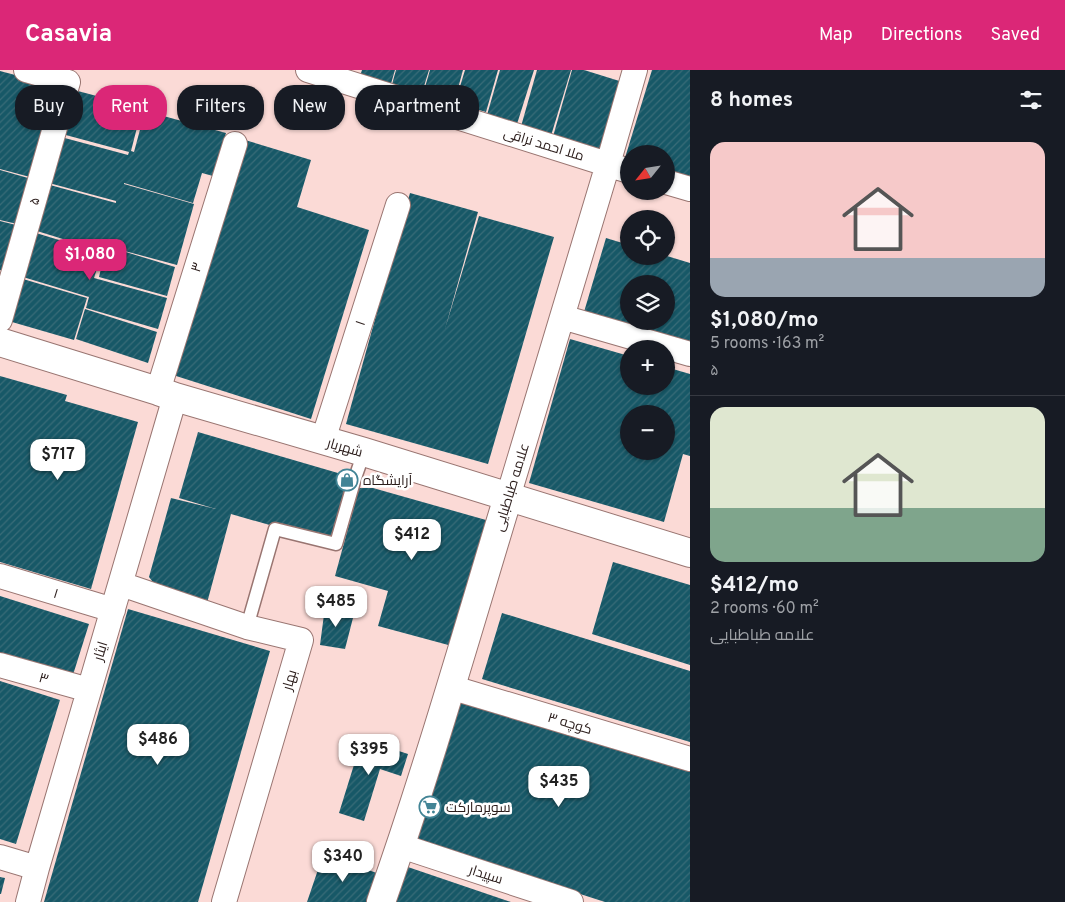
<!DOCTYPE html>
<html lang="en">
<head>
<meta charset="utf-8">
<style>
	:root { --surface:#171b24; --page:#20242c; --text:#f1f3f6; --muted:#9ea1a6; --line:#363941; --accent:#db2777 }
	body { margin:0; font-family:Overpass,Cairo,sans-serif; background:var(--page); color:var(--text); height:100vh; display:flex; flex-direction:column; font-size:19px; white-space:nowrap }
	* { box-sizing:border-box; margin:0 }
	p { font-size:16px; color:var(--muted) }
	.icon { flex:none; width:28px; height:28px; fill:none; stroke:currentColor; stroke-width:2; stroke-linecap:round; stroke-linejoin:round }
	.map { position:relative; flex:1; overflow:hidden }
	.details { display:flex; flex-direction:column; background:var(--surface); width:375px }
	.details>* { flex:none }
	.banner { position:absolute; left:15px; top:15px; width:475px; height:45px; display:flex; gap:10px }
	.needle { width:32px; rotate:240deg }
	.controls { position:absolute; left:620px; top:75px; display:grid; gap:10px }
	.controls a { display:grid; place-items:center; width:55px; height:55px; border-radius:50%; background:var(--surface); box-shadow:0 1px 4px #0004; font-size:25px }
	.price { position:absolute; translate:-50% -42px; padding:0 11px; border-radius:10px; background:#fff; color:#222; font-size:16px; line-height:32px; filter:drop-shadow(0 1px 2px #0008) }
	.price::after { content:''; position:absolute; left:50%; top:30px; width:15px; height:11px; margin-left:-8px; background:inherit; clip-path:polygon(0 0,100% 0,50% 100%) }
	.price.on { background:var(--accent); color:#fff }
	ul { padding:0; list-style:none }
	li { display:grid; align-content:center; gap:10px; height:265px; padding:0 20px }
	li+li { border-top:1px solid var(--line) }
	li span { display:grid; place-items:center; height:155px; border-radius:15px; color:#555 }
	li>.icon { margin-inline-start:auto }
	span .icon { width:90px; height:90px; fill:#fffc; stroke-width:1 }
	li b { font-size:21px }
	h2 { display:flex; justify-content:space-between; align-items:center; height:60px; padding:0 20px; font-size:21px }
	.tag { padding:0 18px; border-radius:20px; background:var(--surface); box-shadow:0 1px 4px #0004; font-size:18px; line-height:45px }
	.tag.on { background:var(--accent); color:#fff }
	header { display:flex; align-items:center; gap:30px; box-sizing:border-box; height:70px; padding:0 25px; background:var(--accent); color:#fff }
	header strong { font-size:24px }
	nav { display:flex; gap:28px; margin-inline-start:auto; font-size:18px }
	main { display:flex; flex:1; min-height:0 }
	.map>svg:first-child { display:block }
</style>
</head>
<body>
<header>
<strong>Casavia</strong>
<nav><a>Map</a><a>Directions</a><a>Saved</a></nav>
</header>
<main>
<div class="map">
<svg width="690" height="832" viewBox="0 0 690 832">
	<defs>
		<pattern id="building-hatch" width="6" height="6" patternUnits="userSpaceOnUse" patternTransform="scale(1.25)"><rect width="6" height="6" fill="#175867"/><path d="M-1 1l2-2M0 6l6-6M5 7l2-2" fill="none" stroke="#396c78"/></pattern>
	</defs>
	<rect width="100%" height="100%" fill="#fbdad6"/>
	<!-- building -->
	<path fill="url(#building-hatch)" fill-rule="evenodd" d="M362 0H395L390 17 359 9Z
		M396 0H429L421 26 391 18Z
		M430 0H463L454 33 423 24Z
		M465 0H498L486 42 455 33Z
		M500 0H534L517 54 487 45Z
		M537 0H571L550 69 520 60Z
		M572 0H584L629 14 608 86 552 70Z
		M652 0H690V112L666 104V84H629V92L624 91Z
		M0 1 53 15 30 107 0 99Z
		M74 20 142 38 131 81 134 82 145 41 226 63 213 106 202 103 193 133 124 113V114L194 134 177 195 106 176 175 197 167 226 99 207 105 182 37 161 50 115 116 133V131L49 113 61 67 128 85 129 82 62 64Z
		M245 70 311 90 297 137 369 160 311 349 173 305Z
		M0 100 28 108 17 154 0 150Z
		M410 123 478 142 445 259 479 146 554 167 488 394 346 354Z
		M0 151 16 155 3 201 0 200Z
		M36 163 102 183 94 208 167 228 158 259 86 238 89 227 23 207Z
		M606 168 629 175V186H667L690 193V274L584 242ZM629 214H666V251H629Z
		M23 209 87 228 74 270 12 252Z
		M85 239 157 262 148 293 76 269Z
		M570 269 629 286V316H666V297L690 304V386L683 384 664 452 529 413ZM629 344H666V381H629Z
		M0 306 67 325 65 331 138 352 91 519 0 492Z
		M198 362 355 408 336 474 231 444 207 533 159 520 149 507 171 428 216 439 179 428Z
		M359 418H373L486 450 452 576 378 556 388 521 335 506Z
		M613 492 690 515V595L592 564Z
		M0 526 89 554 72 608 0 586Z
		M325 537 354 544 345 579 320 575Z
		M128 539 270 581 198 832H44Z
		M502 543 690 601V672L482 609Z
		M0 611 60 630 16 774 0 769Z
		M453 627 690 697V832H605L413 770Z
		M362 669 408 684 401 706 380 699 364 751 339 743Z
		M323 785 380 804 371 832H307Z
		M402 795 511 832H390Z
		M0 807 5 808 1 824H0Z"/>
	<g fill="none" stroke-linecap="round" stroke-linejoin="round">
		<!-- service casing -->
		<g stroke="#997571" stroke-width="15">
			<path id="service" d="M247 557 275 459 336 474 355 408 364 382"/>
		</g>
		<!-- minor casing -->
		<g stroke="#997571" stroke-width="26">
			<path id="minor" d="M308 0 629 101
				M666 112 690 119
				M562 247 690 284
				M0 250 68 12 26 0
				M158 321 235 74
				M323 370 398 135
				M508 427 608 94 635 0
				M0 506 113 540
				M121 514 247 557 301 570 224 832
				M0 595 89 620
				M450 617 690 689
				M401 776 571 832
				M0 787 37 798 175 327
				M28 832 37 798"/>
		</g>
		<!-- secondary casing -->
		<g stroke="#997571" stroke-width="30">
			<path id="secondary" d="M0 272 158 321 175 327 364 382 690 483
				M381 832C428 699 467 562 508 427"/>
		</g>
		<!-- service -->
		<use href="#service" stroke="#fff" stroke-width="12"/>
		<!-- minor -->
		<use href="#minor" stroke="#fff" stroke-width="24"/>
		<!-- secondary -->
		<use href="#secondary" stroke="#fff" stroke-width="28"/>
	</g>
	<!-- icons -->
	<defs>
		<g id="shop-ring" transform="scale(1.125)"><circle r="9.5" fill="#fff" stroke="#428495" stroke-width="1.5"/><path d="M-5-2.5h2.3a2.7 3.5 0 0 1 5.4 0H5L5.5 6h-11ZM-1.5-2.5h3a1.5 2.3 0 0 0-3 0Z" fill="#428495"/></g>
		<g id="supermarket-ring" transform="scale(1.125)"><circle r="9.5" fill="#fff" stroke="#428495" stroke-width="1.5"/><path d="M-6-5.5h2.5l.6 2H6L4.5 2H-2.5L-4.4-4H-6ZM-1.5 3.2a1.3 1.3 0 1 0 .1 0ZM3 3.2a1.3 1.3 0 1 0 .1 0Z" fill="#428495"/></g>
	</defs>
	<g fill-rule="evenodd">
		<use href="#shop-ring" x="347" y="410"/>
		<use href="#supermarket-ring" x="430" y="737"/>
	</g>
	<g text-anchor="middle" stroke-width="5" stroke-linejoin="round" paint-order="stroke">
		<!-- street labels -->
		<g font-size="14" fill="#2a1c1a" stroke="#fff">
			<text transform="translate(544 74) rotate(17)" y="5">ملا احمد نراقی</text>
			<text transform="translate(34 131) rotate(-74)" y="5">۵</text>
			<text transform="translate(196 197) rotate(-73)" y="5">۳</text>
			<text transform="translate(360 253) rotate(-72)" y="5">۱</text>
			<text transform="translate(345 377) rotate(16)" y="5">شهریار</text>
			<text transform="translate(511 417) rotate(-73)" y="5">علامه طباطبایی</text>
			<text transform="translate(56 523) rotate(17)" y="5">۱</text>
			<text transform="translate(100 581) rotate(-73)" y="5">ایثار</text>
			<text transform="translate(44 608) rotate(16)" y="5">۳</text>
			<text transform="translate(289 610) rotate(-74)" y="5">بهار</text>
			<text transform="translate(570 653) rotate(17)" y="5">کوچه ۳</text>
			<text transform="translate(486 804) rotate(18)" y="5">سپیدار</text>
		</g>
		<!-- poi labels -->
		<g font-size="14" fill="#2a1c1a" stroke="#fff" text-anchor="start">
			<text x="363" y="415">آرایشگاه</text>
			<text x="446" y="742">سوپرمارکت</text>
		</g>
	</g>
</svg>
<div class="controls">
<a><svg class="needle" viewBox="-14 -14 28 28"><path d="M0-13l5 13h-10z" fill="#e53935"/><path d="M0 13l5-13h-10z" fill="#9ea1a6"/></svg></a>
<a><svg class="icon" aria-label="locate" viewBox="0 0 24 24"><circle cx="12" cy="12" r="6"/><path d="M12 2v4M12 18v4M2 12h4M18 12h4"/></svg></a>
<a><svg class="icon" aria-label="layers" viewBox="0 0 24 24"><path d="M12 4l9 5-9 5-9-5zM3 14l9 5 9-5"/></svg></a>
<a>+</a>
<a>−</a>
</div>
<b class="price on" style="left:90px;top:211px">$1,080</b>
<b class="price" style="left:58px;top:411px">$717</b>
<b class="price" style="left:412px;top:491px">$412</b>
<b class="price" style="left:336px;top:558px">$485</b>
<b class="price" style="left:158px;top:696px">$486</b>
<b class="price" style="left:369px;top:706px">$395</b>
<b class="price" style="left:559px;top:738px">$435</b>
<b class="price" style="left:343px;top:813px">$340</b>
<div class="banner">
<a class="tag">Buy</a>
<a class="tag on">Rent</a>
<a class="tag">Filters</a>
<a class="tag">New</a>
<a class="tag">Apartment</a>
</div>
</div>
<section class="details">
<h2>8 homes<svg class="icon" aria-label="filters" viewBox="0 0 24 24"><path d="M4 7h16M4 17h16"/><circle cx="9" cy="7" r="2"/><circle cx="15" cy="17" r="2"/></svg></h2>
<ul>
<li><span style="background:linear-gradient(#f6c9c9 75%,#9aa5b1 0)"><svg class="icon" aria-label="home" viewBox="0 0 24 24"><path d="M3 11l9-7 9 7M6 9v11h12V9"/></svg></span><div><b>$1,080/mo</b><p>5 rooms · 163 m²</p><p>۵</p></div></li>
<li><span style="background:linear-gradient(#dfe7d0 65%,#7fa58c 0)"><svg class="icon" aria-label="home" viewBox="0 0 24 24"><path d="M3 11l9-7 9 7M6 9v11h12V9"/></svg></span><div><b>$412/mo</b><p>2 rooms · 60 m²</p><p>علامه طباطبایی</p></div></li>
</ul>
</section>
</main>
</body>
</html>
